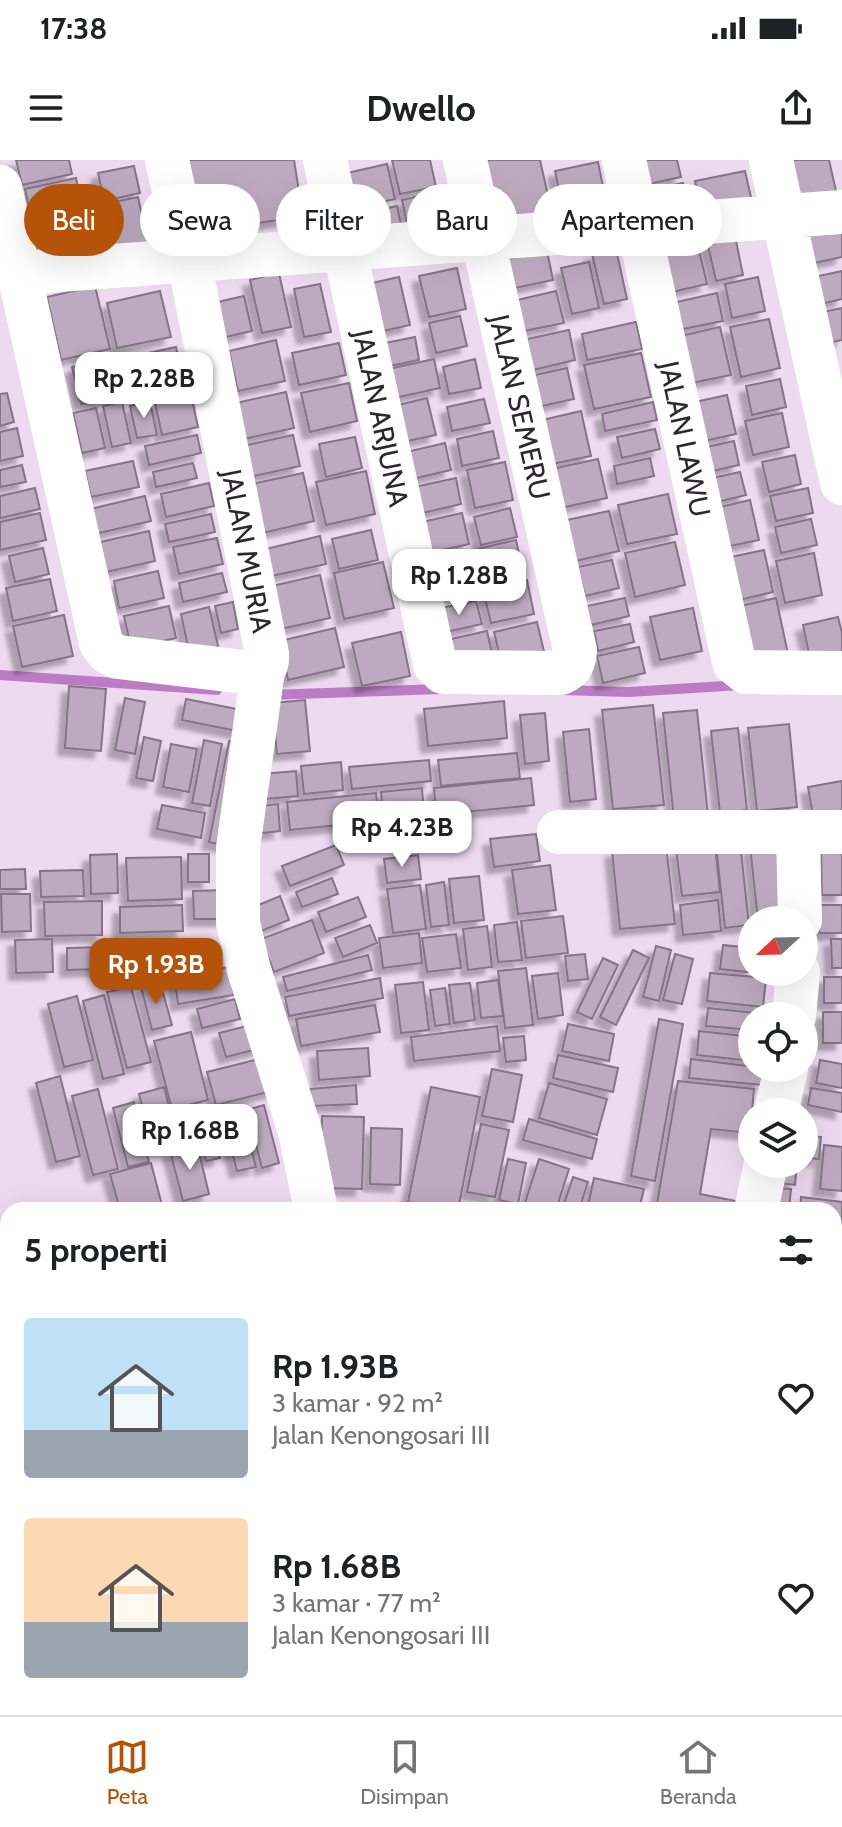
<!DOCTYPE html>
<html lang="id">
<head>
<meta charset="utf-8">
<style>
	:root { --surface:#fff; --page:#f6f6f6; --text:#202124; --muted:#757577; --line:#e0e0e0; --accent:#b45309 }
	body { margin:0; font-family:Cabin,sans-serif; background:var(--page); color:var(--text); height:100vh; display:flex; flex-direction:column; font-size:30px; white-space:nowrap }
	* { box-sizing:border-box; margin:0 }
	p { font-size:26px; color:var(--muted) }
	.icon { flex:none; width:44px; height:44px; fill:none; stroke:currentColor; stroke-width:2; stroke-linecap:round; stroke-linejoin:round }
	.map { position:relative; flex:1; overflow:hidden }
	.side { position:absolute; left:0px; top:1042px; width:842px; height:514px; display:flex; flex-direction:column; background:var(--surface); border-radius:24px 24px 0 0; box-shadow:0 8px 32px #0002 }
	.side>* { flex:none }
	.banner { position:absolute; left:24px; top:24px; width:794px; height:72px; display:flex; gap:16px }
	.needle { width:52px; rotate:248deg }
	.tools { position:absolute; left:738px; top:746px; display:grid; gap:16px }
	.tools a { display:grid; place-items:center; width:80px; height:80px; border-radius:50%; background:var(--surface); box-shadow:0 8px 32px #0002; font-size:40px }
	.price { position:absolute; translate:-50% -68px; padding:0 18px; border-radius:16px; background:#fff; color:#222; font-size:26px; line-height:52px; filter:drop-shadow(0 2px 4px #0008) }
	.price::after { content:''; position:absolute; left:50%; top:48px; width:24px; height:18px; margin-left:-12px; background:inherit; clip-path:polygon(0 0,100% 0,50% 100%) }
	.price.on { background:var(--accent); color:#fff }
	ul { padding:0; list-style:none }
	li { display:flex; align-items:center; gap:24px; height:200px; padding:0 24px }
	li span { display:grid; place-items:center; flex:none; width:224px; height:160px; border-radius:8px; color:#555 }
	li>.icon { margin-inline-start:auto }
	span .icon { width:96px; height:96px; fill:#fffc; stroke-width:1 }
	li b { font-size:34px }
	h2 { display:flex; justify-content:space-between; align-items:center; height:96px; padding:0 24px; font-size:34px }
	.pill { padding:0 28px; border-radius:36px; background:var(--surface); box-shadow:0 8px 32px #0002; font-size:28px; line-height:72px }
	.pill.on { background:var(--accent); color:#fff }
	.status { display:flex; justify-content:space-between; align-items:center; height:56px; padding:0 40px; background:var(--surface); direction:ltr }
	.status svg { height:22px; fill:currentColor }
	header { display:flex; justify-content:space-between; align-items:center; height:104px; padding:0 24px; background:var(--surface); font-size:36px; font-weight:700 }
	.tabs { display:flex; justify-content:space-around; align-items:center; height:112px; border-top:2px solid var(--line); background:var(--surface); font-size:22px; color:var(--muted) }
	.tabs a { display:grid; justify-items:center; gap:4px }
	.tabs .on { color:var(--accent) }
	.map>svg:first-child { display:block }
</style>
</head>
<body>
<div class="status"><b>17:38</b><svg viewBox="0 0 49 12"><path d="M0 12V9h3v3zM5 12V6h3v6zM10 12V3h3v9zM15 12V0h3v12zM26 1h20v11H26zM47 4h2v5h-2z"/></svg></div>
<header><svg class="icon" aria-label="menu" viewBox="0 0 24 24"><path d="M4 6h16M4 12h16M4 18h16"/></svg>Dwello<svg class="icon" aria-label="share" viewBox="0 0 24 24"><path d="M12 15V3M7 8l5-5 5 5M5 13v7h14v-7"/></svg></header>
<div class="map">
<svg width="842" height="1555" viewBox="0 0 842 1555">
	<defs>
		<filter id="shadow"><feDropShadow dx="-7" dy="7" stdDeviation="2" flood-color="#0004"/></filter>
	</defs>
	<rect width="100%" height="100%" fill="#edd9f0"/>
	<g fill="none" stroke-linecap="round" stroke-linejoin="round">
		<!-- stream -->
		<path stroke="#bb7cc3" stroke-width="10" d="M0 515 217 530
			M561 530 629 532 741 525
			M269 535 441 529"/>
	</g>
	<!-- building -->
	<path fill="#beaac0" stroke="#857388" stroke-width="2" filter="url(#shadow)" d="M16 0H69L72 14 22 25Z
		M179 0H294L303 56 189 74Z
		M392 0H430L436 27 400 34Z
		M490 0H540L553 58 497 70 482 2Z
		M644 0H677L681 17 649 24Z
		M778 0H829L836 31 787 41Z
		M598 2 605 36 562 45 555 11Z
		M387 4 395 39 345 50 338 15Z
		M134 6 140 33 104 41 98 13Z
		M745 11 753 46 702 57 695 21Z
		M76 18 82 46 31 57 25 29Z
		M683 23 689 46 651 54 645 31Z
		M437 32 443 60 408 68 402 40Z
		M138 37 149 88 113 96 101 45Z
		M86 45 96 91 72 96 62 51Z
		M397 46 403 74 353 85 347 57Z
		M842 62V97L805 105 798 72Z
		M56 63 65 102 41 107 32 68Z
		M733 66 743 115 716 121 705 72Z
		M697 82 707 124 672 132 663 89Z
		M616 89 627 139 604 144 592 94Z
		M547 91 553 120 506 130 500 101Z
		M589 102 599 148 572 154 561 108Z
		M457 108 466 149 429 157 419 116Z
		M842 111V139L816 145 809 118Z
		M279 113 291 167 262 173 250 120Z
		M399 117 410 165 374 173 363 125Z
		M758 117 765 151 732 158 725 124Z
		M320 124 331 172 304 177 294 129Z
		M95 126 110 189 61 200 47 137Z
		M160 131 171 177 117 188 107 143Z
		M556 131 564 163 524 171 517 140Z
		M717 133 723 161 678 170 672 143Z
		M244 136 252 171 217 179 209 144Z
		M842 148V180L819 185 813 154Z
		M460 156 467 186 436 193 429 163Z
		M769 159 780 208 741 217 730 167Z
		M636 162 642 189 587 200 582 174Z
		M720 167 731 215 686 224 676 177Z
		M569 170 575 200 533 210 527 179Z
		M415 177 419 200 380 208 375 185Z
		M276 180 285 221 238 231 229 191Z
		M339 183 346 215 299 225 292 193Z
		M176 187 180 205 134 215 130 197Z
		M641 193 651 237 594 249 584 205Z
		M114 197 122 235 81 244 72 207Z
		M434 199 440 228 381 241 375 212Z
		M475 199 481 228 449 234 443 207Z
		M180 207 184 225 149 233 145 214Z
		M567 208 574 239 533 248 526 217Z
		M780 219 786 247 752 255 746 226Z
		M349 223 357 261 310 272 301 233Z
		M286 232 294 268 239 280 231 244Z
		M7 233 14 262 0 266V234Z
		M191 235 198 267 162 275 155 243Z
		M727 235 736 274 695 283 686 244Z
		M427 238 436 275 398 283 390 247Z
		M484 239 490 263 452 271 447 247Z
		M122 242 131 283 112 287 103 246Z
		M150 242 157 275 137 278 130 246Z
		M653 242 657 260 605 271 602 254Z
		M96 248 105 288 82 293 73 253Z
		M581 251 591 296 552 304 542 260Z
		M782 253 789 287 753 295 745 261Z
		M17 268 23 296 0 301V272Z
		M655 269 660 289 622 298 617 277Z
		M493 271 499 298 462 306 457 279Z
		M197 275 201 293 149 305 145 286Z
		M293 275 300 306 245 318 238 287Z
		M355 277 362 308 326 317 319 284Z
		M734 281 739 305 708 312 702 288Z
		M445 283 451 310 408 320 402 293Z
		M795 295 801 324 769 332 762 302Z
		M650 298 654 316 617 324 614 306Z
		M598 299 607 338 556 349 547 310Z
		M133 301 139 327 91 337 85 311Z
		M505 302 513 340 475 348 467 310Z
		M193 303 197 318 156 327 153 312Z
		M22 305 26 322 0 327V310Z
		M366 311 375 354 326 365 316 322Z
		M740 312 746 335 713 343 708 319Z
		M303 313 314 361 258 374 247 325Z
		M456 318 461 344 410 356 405 329Z
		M209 323 214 346 166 357 161 334Z
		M35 328 40 349 0 358V336Z
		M808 328 813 353 776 361 770 336Z
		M668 334 677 374 627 384 618 345Z
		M145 336 151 361 95 374 90 349Z
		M750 340 759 380 715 389 707 350Z
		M510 348 517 377 481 385 474 357Z
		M609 351 619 391 571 402 562 361Z
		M40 353 46 380 0 390V362Z
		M462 353 469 384 420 395 413 364Z
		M211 354 215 372 169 382 165 364Z
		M811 359 817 385 781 393 775 367Z
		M371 370 378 400 339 409 332 379Z
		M149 371 155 401 106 412 100 382Z
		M320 376 326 404 272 416 266 389Z
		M217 378 223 404 179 414 173 387Z
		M516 380 523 413 484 422 477 389Z
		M675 382 685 425 635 437 625 393Z
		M43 388 49 414 15 422 9 396Z
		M764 390 773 432 735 441 726 398Z
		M814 393 822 435 785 443 776 401Z
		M466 394 474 430 436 438 428 402Z
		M612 400 619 428 585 436 578 407Z
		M383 402 394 448 344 459 334 413Z
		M158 411 164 438 119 448 114 421Z
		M222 413 227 432 183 442 179 423Z
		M320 415 330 458 281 469 272 426Z
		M50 419 57 451 13 461 6 428Z
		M527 420 534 454 491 463 483 430Z
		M625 438 629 456 591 465 587 446Z
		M776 438 788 494 743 503 731 448Z
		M476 441 482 464 441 473 436 449Z
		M233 442 238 469 221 473 215 446Z
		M169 446 176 478 131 488 124 456Z
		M209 447 219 490 190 496 181 454Z
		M693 448 702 491 660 500 650 457Z
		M64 455 73 496 22 507 13 466Z
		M838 457 842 473V502L812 508 803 465Z
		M537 462 546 500 503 510 494 472Z
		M630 464 634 482 598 491 594 471Z
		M335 468 344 507 288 520 280 481Z
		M487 471 493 498 448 508 442 481Z
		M401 472 410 516 362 526 352 483Z
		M639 487 645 513 603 523 597 496Z
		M69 526 106 529 101 591 65 588Z
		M125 538 145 542 135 594 115 590Z
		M186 539 247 551 242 572 182 560Z
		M305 540 310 591 277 594 272 543Z
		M504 541 507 578 428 586 424 549Z
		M653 545 664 645 613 649 602 550Z
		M697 550 708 655 674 659 663 553Z
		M545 553 549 601 525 604 520 555Z
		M789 564 797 647 757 651 748 568Z
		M738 568 747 650 720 653 711 571Z
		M589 569 596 639 570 642 563 572Z
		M144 577 161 581 153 621 136 618Z
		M204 580 222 584 210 646 192 643Z
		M229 581 247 585 227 686 209 682Z
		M171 584 197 589 189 632 163 627Z
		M517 593 520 618 441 626 438 600Z
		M429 600 431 621 352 629 349 607Z
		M341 602 343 630 304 634 301 606Z
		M296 611 298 636 265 639 262 614Z
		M531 618 534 645 436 655 434 628Z
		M842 621V652L813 656 808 627Z
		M422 628 424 652 383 656 381 632Z
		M376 633 379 661 290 670 287 642Z
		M278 644 280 671 254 674 251 647Z
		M162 645 205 653 201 678 157 669Z
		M536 674 540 701 494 707 490 679Z
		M740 682 749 765 725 768 716 685Z
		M786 682 795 760H758L750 686Z
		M336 685 344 705 290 726 282 706Z
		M666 685 675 764 620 769 612 691Z
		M715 685 720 732 682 736 676 689Z
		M821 692H842V735H822Z
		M117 694 118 733 91 734 90 695Z
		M188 694H209V722H188Z
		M418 695 421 719 387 723 384 699Z
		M181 697 182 739 128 741 126 698Z
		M550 705 556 750 518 754 512 710Z
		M25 709 26 729H0V710Z
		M83 710 84 736 41 737 40 711Z
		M479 716 484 760 454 763 449 719Z
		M332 718 338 734 302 747 296 732Z
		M444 722 449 765 431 767 426 725Z
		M420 725 426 769 393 773 387 729Z
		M225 730V759H194L193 731Z
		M1 734H30L31 771 2 772Z
		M280 736 289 760 258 772 249 749Z
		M358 737 366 757 326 772 318 752Z
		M718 740 721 771 683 775 680 745Z
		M102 741V775L45 776 44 742Z
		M182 745 183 771 120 773V747Z
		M819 745H842V773H819Z
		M563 756 568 793 526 798 521 761Z
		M312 760 324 793 274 812 261 779Z
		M517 762 522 800 498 802 494 765Z
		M370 765 377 783 343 797 335 778Z
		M487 766 492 807 468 810 463 769Z
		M419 773 422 803 383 808 379 778Z
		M456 774 461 808 427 812 422 778Z
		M52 779 53 812 16 813 15 780Z
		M831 779H842V808H832Z
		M196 785 197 810 118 812V786Z
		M723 785 752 788V812H775L774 815 720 809Z
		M656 786 671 790 659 841 643 837Z
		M103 787 104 809 67 810V788Z
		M633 790 649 798 616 865 600 857Z
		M585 794 588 819 568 821 565 796Z
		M675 794 693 799 682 844 663 840Z
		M368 795 372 810 287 831 283 817Z
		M603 798 618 805 592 859 577 852Z
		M230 807 234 835 178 844 174 815Z
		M526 808 533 865 505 868 498 811Z
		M558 813 563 855 538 859 532 816Z
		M710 813 766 818 763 847 707 841Z
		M824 817H842V843H824Z
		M380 818 383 838 289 856 285 837Z
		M498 820 503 856 481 858 477 823Z
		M160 822 172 865 152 870 141 827Z
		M423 822 429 870 401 873 395 825Z
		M470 823 475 860 454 863 449 825Z
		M131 827 151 902 127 908 107 832Z
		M445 828 450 864 435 866 430 830Z
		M104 835 124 914 103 919 83 841Z
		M77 836 93 900 64 907 48 844Z
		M235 839 240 859 202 868 197 849Z
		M375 845 380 872 301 886 296 859Z
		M708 848 765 854V856H752V870L706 866Z
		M823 852H842V883H823Z
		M659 859 683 864 655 1021 631 1016Z
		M259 863 265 887 226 897 219 873Z
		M568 864 614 874 609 901 562 891Z
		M497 866 500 891 414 901 411 877Z
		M699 871 752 877V901L697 895Z
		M191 872 208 940 172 949 154 881Z
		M524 876 526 900 506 902 503 878Z
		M368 888 370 916 319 920 317 891Z
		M558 895 618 908 613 932 553 918Z
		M267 897 276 930 216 945 207 912Z
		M691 899 763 908 762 925 689 918Z
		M820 900 842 904V928L816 923Z
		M492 909 522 915 513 962 482 956Z
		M60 916 80 996 56 1002 36 923Z
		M678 921 754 929 750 973 711 969 700 1034 736 1041 734 1050H656Z
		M549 923 607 939 597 975 539 958Z
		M356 925 357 944 311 946 310 929Z
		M164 927 178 982 153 988 139 934Z
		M431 927 480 937 458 1050 408 1042Z
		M811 928 842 933V952L808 945Z
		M98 929 118 1009 93 1015 72 936Z
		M134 942 149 1002 128 1007 113 948Z
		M264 945 279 1003 262 1008 247 950Z
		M241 950 256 1007 237 1011 222 955Z
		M209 955 220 998 206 1001 195 959Z
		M322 956 364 957 362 1029 320 1028Z
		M529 959 597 979 592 999 523 980Z
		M481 964 509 970 495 1037 467 1032Z
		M371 968 402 969 400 1025 370 1024Z
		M804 976 821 977 819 999 804 998Z
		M197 984 209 1034 183 1041 170 991Z
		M824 985 842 987V1031L820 1029Z
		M508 999 526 1003 518 1044 499 1040Z
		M539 999 569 1009 556 1050H536L524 1046Z
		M151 1003 163 1049 120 1050 110 1014Z
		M787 1004 797 1005 795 1025 770 1022Z
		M573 1017 588 1022 579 1050H562Z
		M594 1018 644 1029 639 1050H587Z
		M769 1028 791 1029 789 1050H767Z
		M801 1037 842 1042V1065L834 1064V1050H800Z
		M834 1304 842 1305V1400L834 1399Z
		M834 1432 842 1433 834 1476Z
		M834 1535 838 1555H809L808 1548H834Z
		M174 1548H236L238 1555H175Z
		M392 1548H419V1555H391Z
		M643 1548H671V1555H643Z
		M680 1548H713L714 1555H682Z
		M722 1548H755L757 1555H723Z
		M761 1548H793L795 1555H763Z"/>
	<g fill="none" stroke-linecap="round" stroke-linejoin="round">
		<!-- minor -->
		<path stroke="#fff" stroke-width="44" d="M325 0 435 504 443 512H450L561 513C572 508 574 502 575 490L465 0
			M624 0 734 502 746 512 842 513
			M771 0 842 323
			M0 27 101 483 108 492 118 497 253 513C265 510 268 506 267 494L189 100 167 0
			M19 113 842 52
			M263 510 238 688V763L249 810 300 971 316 1050
			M559 672H842
			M798 672 800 760
			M794 856 798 812
			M776 952 786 908
			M756 1050 766 1004
			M0 1111 8 1109
			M834 1224 842 1226
			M834 1529H842
			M140 1548 142 1555"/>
	</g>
	<g text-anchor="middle" stroke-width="8" stroke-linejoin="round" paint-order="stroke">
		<!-- street labels -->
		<g font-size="28" fill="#2e272f" stroke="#fff">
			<text transform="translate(520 247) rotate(77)" y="10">JALAN SEMERU</text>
			<text transform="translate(381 258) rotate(78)" y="10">JALAN ARJUNA</text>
			<text transform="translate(685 279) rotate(78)" y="10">JALAN LAWU</text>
			<text transform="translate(247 391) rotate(79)" y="10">JALAN MURIA</text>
		</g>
	</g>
</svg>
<div class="tools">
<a><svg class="needle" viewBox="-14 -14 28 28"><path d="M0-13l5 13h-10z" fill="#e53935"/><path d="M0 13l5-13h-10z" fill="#757577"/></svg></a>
<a><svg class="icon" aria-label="locate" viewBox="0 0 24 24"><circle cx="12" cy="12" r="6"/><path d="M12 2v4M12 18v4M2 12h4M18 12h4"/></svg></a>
<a><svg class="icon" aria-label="layers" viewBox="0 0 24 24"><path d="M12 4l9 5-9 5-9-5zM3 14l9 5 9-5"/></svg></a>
</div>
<b class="price" style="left:144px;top:260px">Rp 2.28B</b>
<b class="price" style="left:459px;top:457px">Rp 1.28B</b>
<b class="price" style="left:402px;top:709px">Rp 4.23B</b>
<b class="price on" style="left:156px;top:846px">Rp 1.93B</b>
<b class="price" style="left:190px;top:1012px">Rp 1.68B</b>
<div class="banner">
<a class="pill on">Beli</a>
<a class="pill">Sewa</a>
<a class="pill">Filter</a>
<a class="pill">Baru</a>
<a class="pill">Apartemen</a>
</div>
<section class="side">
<h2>5 properti<svg class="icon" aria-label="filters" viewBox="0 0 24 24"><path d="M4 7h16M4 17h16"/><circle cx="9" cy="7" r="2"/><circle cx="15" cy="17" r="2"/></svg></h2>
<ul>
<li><span style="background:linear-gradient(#bfe0f5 70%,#9aa5b1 0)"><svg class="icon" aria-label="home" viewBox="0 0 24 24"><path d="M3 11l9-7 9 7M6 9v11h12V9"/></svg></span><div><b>Rp 1.93B</b><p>3 kamar · 92 m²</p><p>Jalan Kenongosari III</p></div><svg class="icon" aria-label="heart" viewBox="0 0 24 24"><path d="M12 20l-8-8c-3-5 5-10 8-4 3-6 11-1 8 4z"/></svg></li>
<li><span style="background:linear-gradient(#ffd9b3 65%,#9aa5b1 0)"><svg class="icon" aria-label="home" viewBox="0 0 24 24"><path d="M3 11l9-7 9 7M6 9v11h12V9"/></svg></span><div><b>Rp 1.68B</b><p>3 kamar · 77 m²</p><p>Jalan Kenongosari III</p></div><svg class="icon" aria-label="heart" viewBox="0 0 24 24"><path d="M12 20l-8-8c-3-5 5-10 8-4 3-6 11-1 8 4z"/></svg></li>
</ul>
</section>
</div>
<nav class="tabs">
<a class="on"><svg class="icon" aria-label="map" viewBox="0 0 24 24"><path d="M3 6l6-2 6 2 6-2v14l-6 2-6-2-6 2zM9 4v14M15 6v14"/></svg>Peta</a>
<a><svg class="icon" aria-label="saved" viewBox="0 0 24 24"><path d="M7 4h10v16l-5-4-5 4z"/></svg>Disimpan</a>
<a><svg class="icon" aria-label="home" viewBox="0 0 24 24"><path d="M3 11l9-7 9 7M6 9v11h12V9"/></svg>Beranda</a>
</nav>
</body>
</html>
